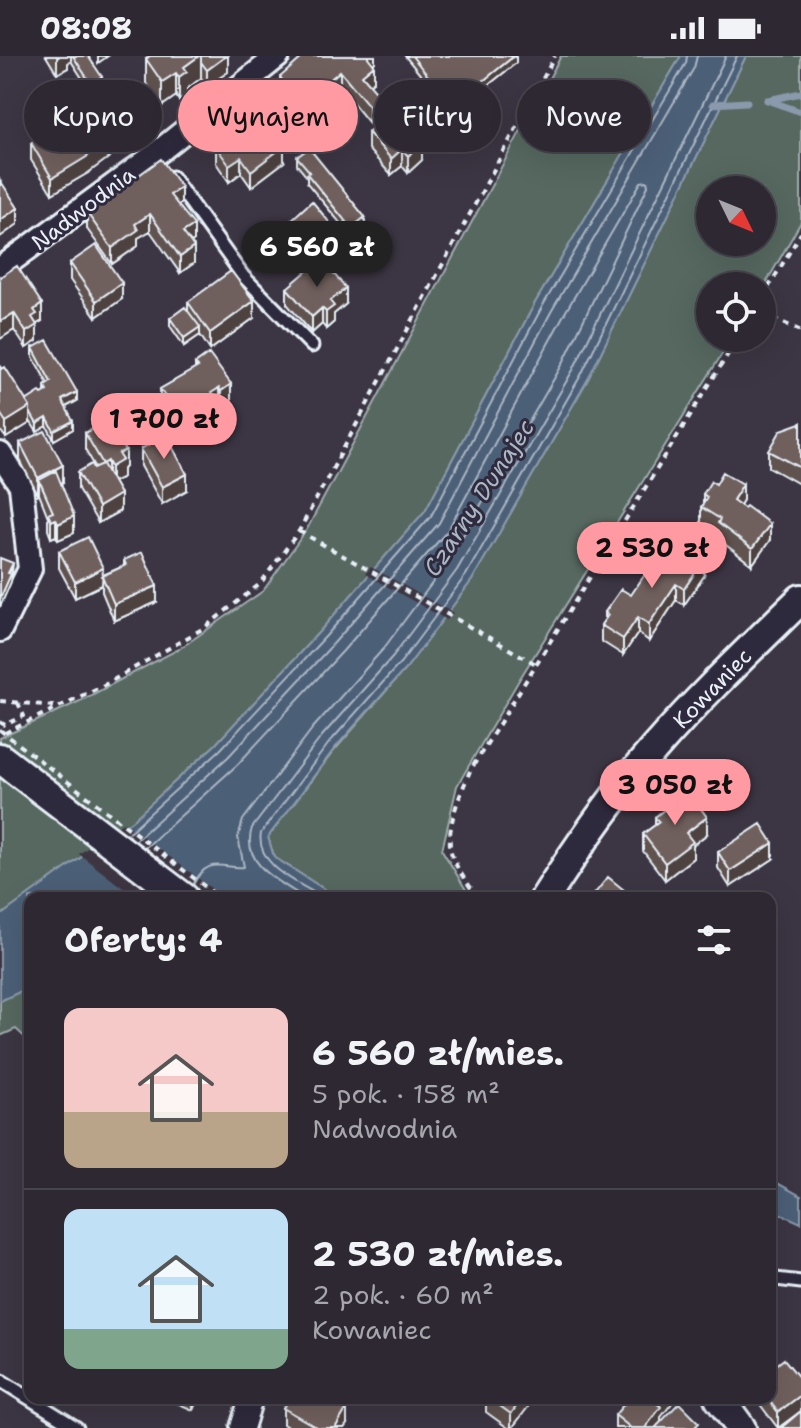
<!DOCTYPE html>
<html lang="pl">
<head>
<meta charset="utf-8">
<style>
	:root { --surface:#2d2832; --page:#39343e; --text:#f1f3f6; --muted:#a7a6ac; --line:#48444d; --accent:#ff9aa2 }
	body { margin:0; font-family:"Shantell Sans",sans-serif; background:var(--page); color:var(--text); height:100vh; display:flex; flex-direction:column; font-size:30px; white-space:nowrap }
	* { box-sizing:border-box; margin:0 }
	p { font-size:26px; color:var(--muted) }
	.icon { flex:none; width:44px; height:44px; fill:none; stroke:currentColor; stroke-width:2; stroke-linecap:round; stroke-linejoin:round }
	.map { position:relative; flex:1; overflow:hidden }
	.details { position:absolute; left:24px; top:836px; width:752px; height:512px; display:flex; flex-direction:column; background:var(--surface); border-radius:16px; box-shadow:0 8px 32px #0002,0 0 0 2px var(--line) }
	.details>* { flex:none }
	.banner { position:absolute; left:24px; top:24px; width:754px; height:72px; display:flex; gap:16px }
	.needle { width:52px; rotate:133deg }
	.fabs { position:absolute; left:696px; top:120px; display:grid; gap:16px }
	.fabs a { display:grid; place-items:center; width:80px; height:80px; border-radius:50%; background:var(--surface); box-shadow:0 8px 32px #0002,0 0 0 2px var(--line); font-size:40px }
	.price { position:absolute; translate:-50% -68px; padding:0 18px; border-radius:28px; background:var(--accent); color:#111; font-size:26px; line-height:52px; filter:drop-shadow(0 2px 4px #0008) }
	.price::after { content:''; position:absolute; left:50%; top:48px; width:24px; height:18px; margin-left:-12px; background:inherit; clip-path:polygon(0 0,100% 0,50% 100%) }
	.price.on { background:#222; color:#fff }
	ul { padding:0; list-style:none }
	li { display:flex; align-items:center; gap:24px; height:200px; padding:0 40px }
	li+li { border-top:2px solid var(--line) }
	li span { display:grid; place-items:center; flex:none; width:224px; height:160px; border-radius:16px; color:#555 }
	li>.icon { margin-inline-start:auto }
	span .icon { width:96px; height:96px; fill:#fffc; stroke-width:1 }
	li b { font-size:34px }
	h2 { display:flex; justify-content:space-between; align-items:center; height:96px; padding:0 40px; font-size:34px }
	.tag { padding:0 28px; border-radius:36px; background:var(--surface); box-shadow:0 8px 32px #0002,0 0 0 2px var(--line); font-size:28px; line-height:72px }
	.tag.on { background:var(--accent); color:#111 }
	.status { display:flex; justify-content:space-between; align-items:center; height:56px; padding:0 40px; background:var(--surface); direction:ltr }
	.status svg { height:22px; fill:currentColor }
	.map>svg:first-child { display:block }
</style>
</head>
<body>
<div class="status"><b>08:08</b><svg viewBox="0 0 49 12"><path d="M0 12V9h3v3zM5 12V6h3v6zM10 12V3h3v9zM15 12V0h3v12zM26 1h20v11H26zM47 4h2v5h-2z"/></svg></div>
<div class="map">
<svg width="801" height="1372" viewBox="0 0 801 1372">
	<rect width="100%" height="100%" fill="#3c3543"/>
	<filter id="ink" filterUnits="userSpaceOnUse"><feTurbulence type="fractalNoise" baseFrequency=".0125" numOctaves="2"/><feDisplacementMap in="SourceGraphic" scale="16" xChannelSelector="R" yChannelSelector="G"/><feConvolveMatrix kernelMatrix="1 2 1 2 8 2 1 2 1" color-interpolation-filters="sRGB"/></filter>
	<g filter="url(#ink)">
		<!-- green -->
		<path fill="#566860" stroke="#9facac" stroke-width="2" fill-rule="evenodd" d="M561 0H681L535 247 425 455 320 575 215 689 133 764 0 860V682L80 645 179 593 263 535 307 473Z
			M746 0H801V166L762 234V230H710V282H732L519 624 457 730 442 794 471 842H338L274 801 268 781 333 696 407 611 472 524 588 323ZM710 134H762V186H710Z
			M30 931V986L16 973 0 980V945Z"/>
		<!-- water -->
		<path fill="#4c5f77" stroke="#8a99ab" stroke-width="2" d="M681 0H746L588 323 472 524 407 611 335 692 268 781 274 801 338 842H237L223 838 214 842H30V931L0 945V860L133 764 215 689 320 575 425 455 535 247Z
			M770 1123 801 1140V1167L770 1153Z"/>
		<!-- pier -->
		<path fill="#3c3543" d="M371 511 453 557 447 564 365 518Z
			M124 766 224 842H136L79 798Z"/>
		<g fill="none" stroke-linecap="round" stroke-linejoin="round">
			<!-- shore -->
			<path stroke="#aab7c4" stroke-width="2" d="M127 778 220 694 326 580 431 460 542 251 686 7 687 0
				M135 785 228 701 334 587 439 467 551 256 694 12 697 0
				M145 792 237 709 343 595 448 474 562 262 641 126 647 125 648 130 562 309 447 507 384 592 312 673 243 764 238 781 244 811C222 813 208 799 193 829
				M305 842C280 826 240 808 252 772L322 680 393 600 457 514 573 314 726 0
				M323 842C300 827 255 810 261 777L329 687 401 606 466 519 581 319 737 0"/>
			<!-- stream -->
			<path stroke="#8a99ab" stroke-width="7" d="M767 44 801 56
				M768 44 801 37
				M713 48 747 46"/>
			<!-- service casing -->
			<g stroke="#e8f1f8" stroke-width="17">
				<path id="service" d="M172 121 243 220 312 290
					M770 1226 776 1223 801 1226
					M0 1324 77 1372"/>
			</g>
			<!-- minor casing -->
			<g stroke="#e8f1f8" stroke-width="28">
				<path id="minor" d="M0 213 156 98 278 0
					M0 398 21 430 30 513 0 574
					M242 1372 251 1342"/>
			</g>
			<!-- tertiary casing -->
			<g stroke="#e8f1f8" stroke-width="34">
				<path id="tertiary" d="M0 702 184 842
					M545 842C578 790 614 739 654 693 700 640 751 592 801 543
					M719 1342 741 1372"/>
			</g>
			<!-- path -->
			<path stroke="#e8f1f8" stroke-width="4" stroke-dasharray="6 6" stroke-linecap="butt" d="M762 242 801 177
				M762 257 801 275
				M299 475 536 608
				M0 645 54 650
				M0 666 5 669 24 660 18 647
				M5 677 108 627 204 572 260 528 299 475 555 0
				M478 842C468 827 452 809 450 790 448 765 461 737 470 715L738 282"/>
			<!-- service -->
			<use href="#service" stroke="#2f2a3d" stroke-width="11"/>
			<!-- minor -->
			<use href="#minor" stroke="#2f2a3d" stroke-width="22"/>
			<!-- tertiary -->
			<use href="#tertiary" stroke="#2f2a3d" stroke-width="28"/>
			<!-- path-bridge -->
			<path stroke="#e8f1f8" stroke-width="4" stroke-dasharray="6 6" stroke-linecap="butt" d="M0 674 220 842"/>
		</g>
		<!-- wall -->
		<path fill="#605350" stroke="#e8f1f8" stroke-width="2" d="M46 0H88L102 29 91 36 71 5 68 7V12L57 18Z
			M228 0V16L207 30 201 22 187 33V39L179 45 176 40 162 50 146 27V3Z
			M375 0V6L373 8 374 25 370 28 381 57 369 67 340 31 328 41V46L309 62 303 55 300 57V62L294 68 285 57V44L280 37V21Z
			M405 0H516V7L452 58Z
			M82 45 98 46 108 51 136 81 88 117 52 138 31 104V87L50 74V60L59 55V47Z
			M368 76 422 104 408 117 402 110 391 119 368 93Z
			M216 91 284 106 251 131 241 117 229 126 216 107Z
			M297 101 365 169 351 180 307 127V121L297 109Z
			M181 147 178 149 194 185 191 187 194 207 180 217 150 175 138 182V190L112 208 87 173V157Z
			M291 164 338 185 317 204 291 172Z
			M70 207 122 243 96 261 70 224Z
			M0 221 42 265 37 268V285L26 292 14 274 0 283Z
			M287 232 346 248 334 258V266L326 273 322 268 312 277 287 248Z
			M188 246 254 262 210 294 200 279 184 290 170 270V262L188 255Z
			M33 292 77 345 66 351 73 373 54 384 47 370 37 376 30 365V367L6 382 0 374V309L26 345 42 338 45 337V330L48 328 33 301Z
			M195 308 231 344 221 352 219 349 213 353V357L206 362V369L184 384 160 349V333L195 313Z
			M801 367V429L769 411V395Z
			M85 377 126 411 123 413V421L113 426 120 455 98 467 78 433V416L96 412 85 393Z
			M20 387 63 426 61 427 74 477 58 484 56 480 51 482 48 474V461L39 438 38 439 20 404Z
			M141 393 187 434 162 448 141 410Z
			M703 438 743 444 740 449 770 484 752 509 718 483V478L701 467V451L703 448Z
			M59 495 103 519 124 510V504L157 546 114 565 102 536V529L75 542 59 512Z
			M704 520 684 549 676 544 649 585 638 577 623 599 601 585V569L605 563V556L631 539Z
			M655 761 707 778 693 789V802L665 824 643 795V778L655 769Z
			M718 796 773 803 730 831 718 812Z
			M165 1342H198L193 1354Z
			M486 1342H528V1351L512 1372H508L486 1356Z
			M629 1342H676L661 1361V1366L699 1372H615V1359Z
			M755 1342H770L799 1357 778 1372Z
			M283 1352 347 1368 344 1372H289L283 1368Z"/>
		<!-- shaded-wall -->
		<path fill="#4e4341" stroke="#e8f1f8" stroke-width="2" d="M60 0H71V5L68 7V12L57 18V2Z
			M98 0H108L98 7Z
			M199 0H201V22L187 33V39L179 45V21L184 11Z
			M226 0H228V16L207 30V14Z
			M365 0H375V6L365 14Z
			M514 0H516V7L452 58V50Z
			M374 9V25L362 35V19Z
			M340 15V31L328 41V46L309 62V46L326 27Z
			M176 17V40L162 50V26Z
			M102 21V29L91 36V28Z
			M303 39V55L300 57V62L294 68V51L298 43Z
			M381 41V57L369 67V50Z
			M115 73V97L88 117 52 138V122L88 100V93Z
			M136 73V81L115 97V89Z
			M422 88V104L408 117V100Z
			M284 90V106L251 131V115Z
			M402 93V110L391 119V103Z
			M241 101V117L229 126V109Z
			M181 131V147L170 155V139Z
			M18 152V168L0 181V164Z
			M150 158V175L138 182V190L112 208V192L135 168Z
			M365 161V169L351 180V172Z
			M194 169V185L183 192V176Z
			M338 177V185L317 204V195Z
			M194 191V207L180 217V201Z
			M122 227V243L96 261V245Z
			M346 232V248L334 258V266L326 273V256L330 245Z
			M254 245V262L210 294V277Z
			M42 248V265L37 268V285L26 292V276L34 254Z
			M322 252V268L312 277V261Z
			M14 257V274L0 283V266Z
			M200 271V279L184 290V282Z
			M231 328V344L221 352V335Z
			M219 332V349L213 353V357L206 362V369L184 384V368L211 337Z
			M77 336V345L62 353V344Z
			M30 351V367L6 382V366Z
			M47 362V370L37 376V368Z
			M73 365V373L54 384V375Z
			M126 395V411L123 413V421L111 427V411L119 398Z
			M108 405V422L103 408Z
			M63 409V426L44 435 39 424V438L38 439V422Z
			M187 418V434L162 448V431Z
			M743 428V444L733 461V444Z
			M120 438V455L98 467V451Z
			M74 460V477L58 484V468Z
			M56 463V480L51 482V465Z
			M770 468V484L752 509V493Z
			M704 503V520L684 549V533Z
			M13 507 11 526 0 551V543Z
			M103 512 102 529 75 542V526Z
			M676 528V544L649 585V568Z
			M157 530V546L114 565V548Z
			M638 561V577L623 599V583Z
			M707 761V778L693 789V802L665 824V807L686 777Z
			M773 787V803L730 831V815Z
			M801 1339V1355L778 1372V1356Z
			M193 1342H198L193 1354Z
			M522 1342H528V1351L512 1372H511V1358Z
			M663 1342H676L661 1361V1368L656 1372H645L660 1352V1345Z
			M347 1352V1368L344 1372H335Z"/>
		<!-- building -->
		<path fill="#70605d" stroke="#e8f1f8" stroke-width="2" d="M73 0H88L102 21 91 28Z
			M150 0H199L184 11 187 15 179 21 176 17 162 26 146 3Z
			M201 0H226L207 14 201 6Z
			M304 0H367L374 9 362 19 381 41 369 50 340 15 326 27 328 30 309 46 303 39 298 43 300 46 294 51 285 41 292 36 280 21Z
			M412 0H514L452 50Z
			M76 37 82 45 93 38 115 73 88 93 59 47Z
			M103 43 108 51 118 44 136 73 115 89V73L98 46Z
			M57 51 88 100 52 122 31 87 56 69 50 60Z
			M393 55 422 88 408 100 402 93 391 103 368 76Z
			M261 58 284 90 251 115 241 101 229 109 216 91Z
			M309 92 365 161 351 172 307 118 310 116 297 101Z
			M161 103 181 131 170 139 194 169 183 176 194 191 180 201 150 158 135 168 138 174 112 192 87 157Z
			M0 124 18 152 0 164Z
			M312 145 338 177 317 195 291 164Z
			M96 189 122 227 96 245 70 207Z
			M321 203 346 232 330 245 334 250 326 256 322 252 312 261 287 232Z
			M17 210 42 248 34 254 37 258 32 261 37 269 26 276 14 257 0 266V221Z
			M231 215 254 245 210 277 188 246Z
			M185 251 200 271 184 282 170 262Z
			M47 284 77 336 62 344 73 365 54 375 47 362 37 368 30 356V351L26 345 40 336 42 338 47 335 45 330 51 326 33 292Z
			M209 298 231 328 221 335 219 332 211 337 213 341 203 347 206 352 184 368 160 333 198 311 195 308Z
			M5 311 30 351 6 366 0 357V314Z
			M109 364 126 395 119 398 123 404 111 411 108 405 103 408 120 438 98 451 78 416 92 408 94 412 103 408 85 377Z
			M801 367V412L769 395 781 374Z
			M45 375 63 409 38 422 20 387Z
			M166 379 187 418 162 431 141 393Z
			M56 415 74 460 58 468 56 463 51 465 48 458 53 456 39 424Z
			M723 416 743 428 733 444 744 452 746 450 770 468 752 493 718 467 720 463 701 451 707 441 703 438 711 425 716 428Z
			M88 481 103 512 75 526 59 495Z
			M682 488 704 503 684 533 676 528 649 568 638 561 623 583 601 569 608 559 605 556 621 533 631 539 664 490 675 497Z
			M142 496 157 530 114 548 102 520 126 509 124 504Z
			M0 502 13 507 8 517 11 518 0 543Z
			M688 735 707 761 686 777 693 786 665 807 643 778 659 766 655 761Z
			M761 768 773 787 730 815 718 796Z
			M608 821 629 838 625 842 592 841Z
			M784 1303 801 1324V1339L778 1356 767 1342H770V1314Z
			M289 1342H330L347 1352 335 1372H318L283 1352Z
			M489 1342H522L511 1358Z
			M629 1342H650L661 1351 645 1372H631L615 1359Z
			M679 1347 699 1367 694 1372H657L656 1371Z
			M801 1355V1372H781Z"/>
	</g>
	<g text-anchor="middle" stroke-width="6" stroke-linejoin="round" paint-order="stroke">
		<!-- street labels -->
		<g font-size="22" fill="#e8f1f8" stroke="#2f2a3d">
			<text transform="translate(83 152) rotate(-37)" y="8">Nadwodnia</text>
			<text transform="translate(712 632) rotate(-46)" y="8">Kowaniec</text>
		</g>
		<!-- water labels -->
		<g font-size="24" font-style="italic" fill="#aab7c4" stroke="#2f2a3d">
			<text transform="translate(479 442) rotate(-57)" y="8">Czarny Dunajec</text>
		</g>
	</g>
</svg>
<div class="fabs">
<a><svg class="needle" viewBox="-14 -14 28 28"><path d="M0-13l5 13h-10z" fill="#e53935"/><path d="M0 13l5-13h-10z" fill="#a7a6ac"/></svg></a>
<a><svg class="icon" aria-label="locate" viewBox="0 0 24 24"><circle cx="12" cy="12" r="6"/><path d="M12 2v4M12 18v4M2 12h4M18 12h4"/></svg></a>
</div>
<b class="price on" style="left:317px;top:233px">6 560 zł</b>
<b class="price" style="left:164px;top:405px">1 700 zł</b>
<b class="price" style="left:652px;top:534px">2 530 zł</b>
<b class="price" style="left:675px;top:771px">3 050 zł</b>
<div class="banner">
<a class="tag">Kupno</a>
<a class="tag on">Wynajem</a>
<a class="tag">Filtry</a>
<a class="tag">Nowe</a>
</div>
<section class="details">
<h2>Oferty: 4<svg class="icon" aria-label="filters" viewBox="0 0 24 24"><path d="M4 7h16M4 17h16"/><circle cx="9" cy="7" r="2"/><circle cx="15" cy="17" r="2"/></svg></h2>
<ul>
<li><span style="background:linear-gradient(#f6c9c9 65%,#b9a48a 0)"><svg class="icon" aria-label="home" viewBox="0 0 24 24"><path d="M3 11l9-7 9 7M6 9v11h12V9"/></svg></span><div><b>6 560 zł/mies.</b><p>5 pok. · 158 m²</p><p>Nadwodnia</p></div></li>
<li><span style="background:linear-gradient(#bfe0f5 75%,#7fa58c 0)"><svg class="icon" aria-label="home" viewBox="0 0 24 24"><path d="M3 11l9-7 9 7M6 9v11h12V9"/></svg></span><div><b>2 530 zł/mies.</b><p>2 pok. · 60 m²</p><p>Kowaniec</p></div></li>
</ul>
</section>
</div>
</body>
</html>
